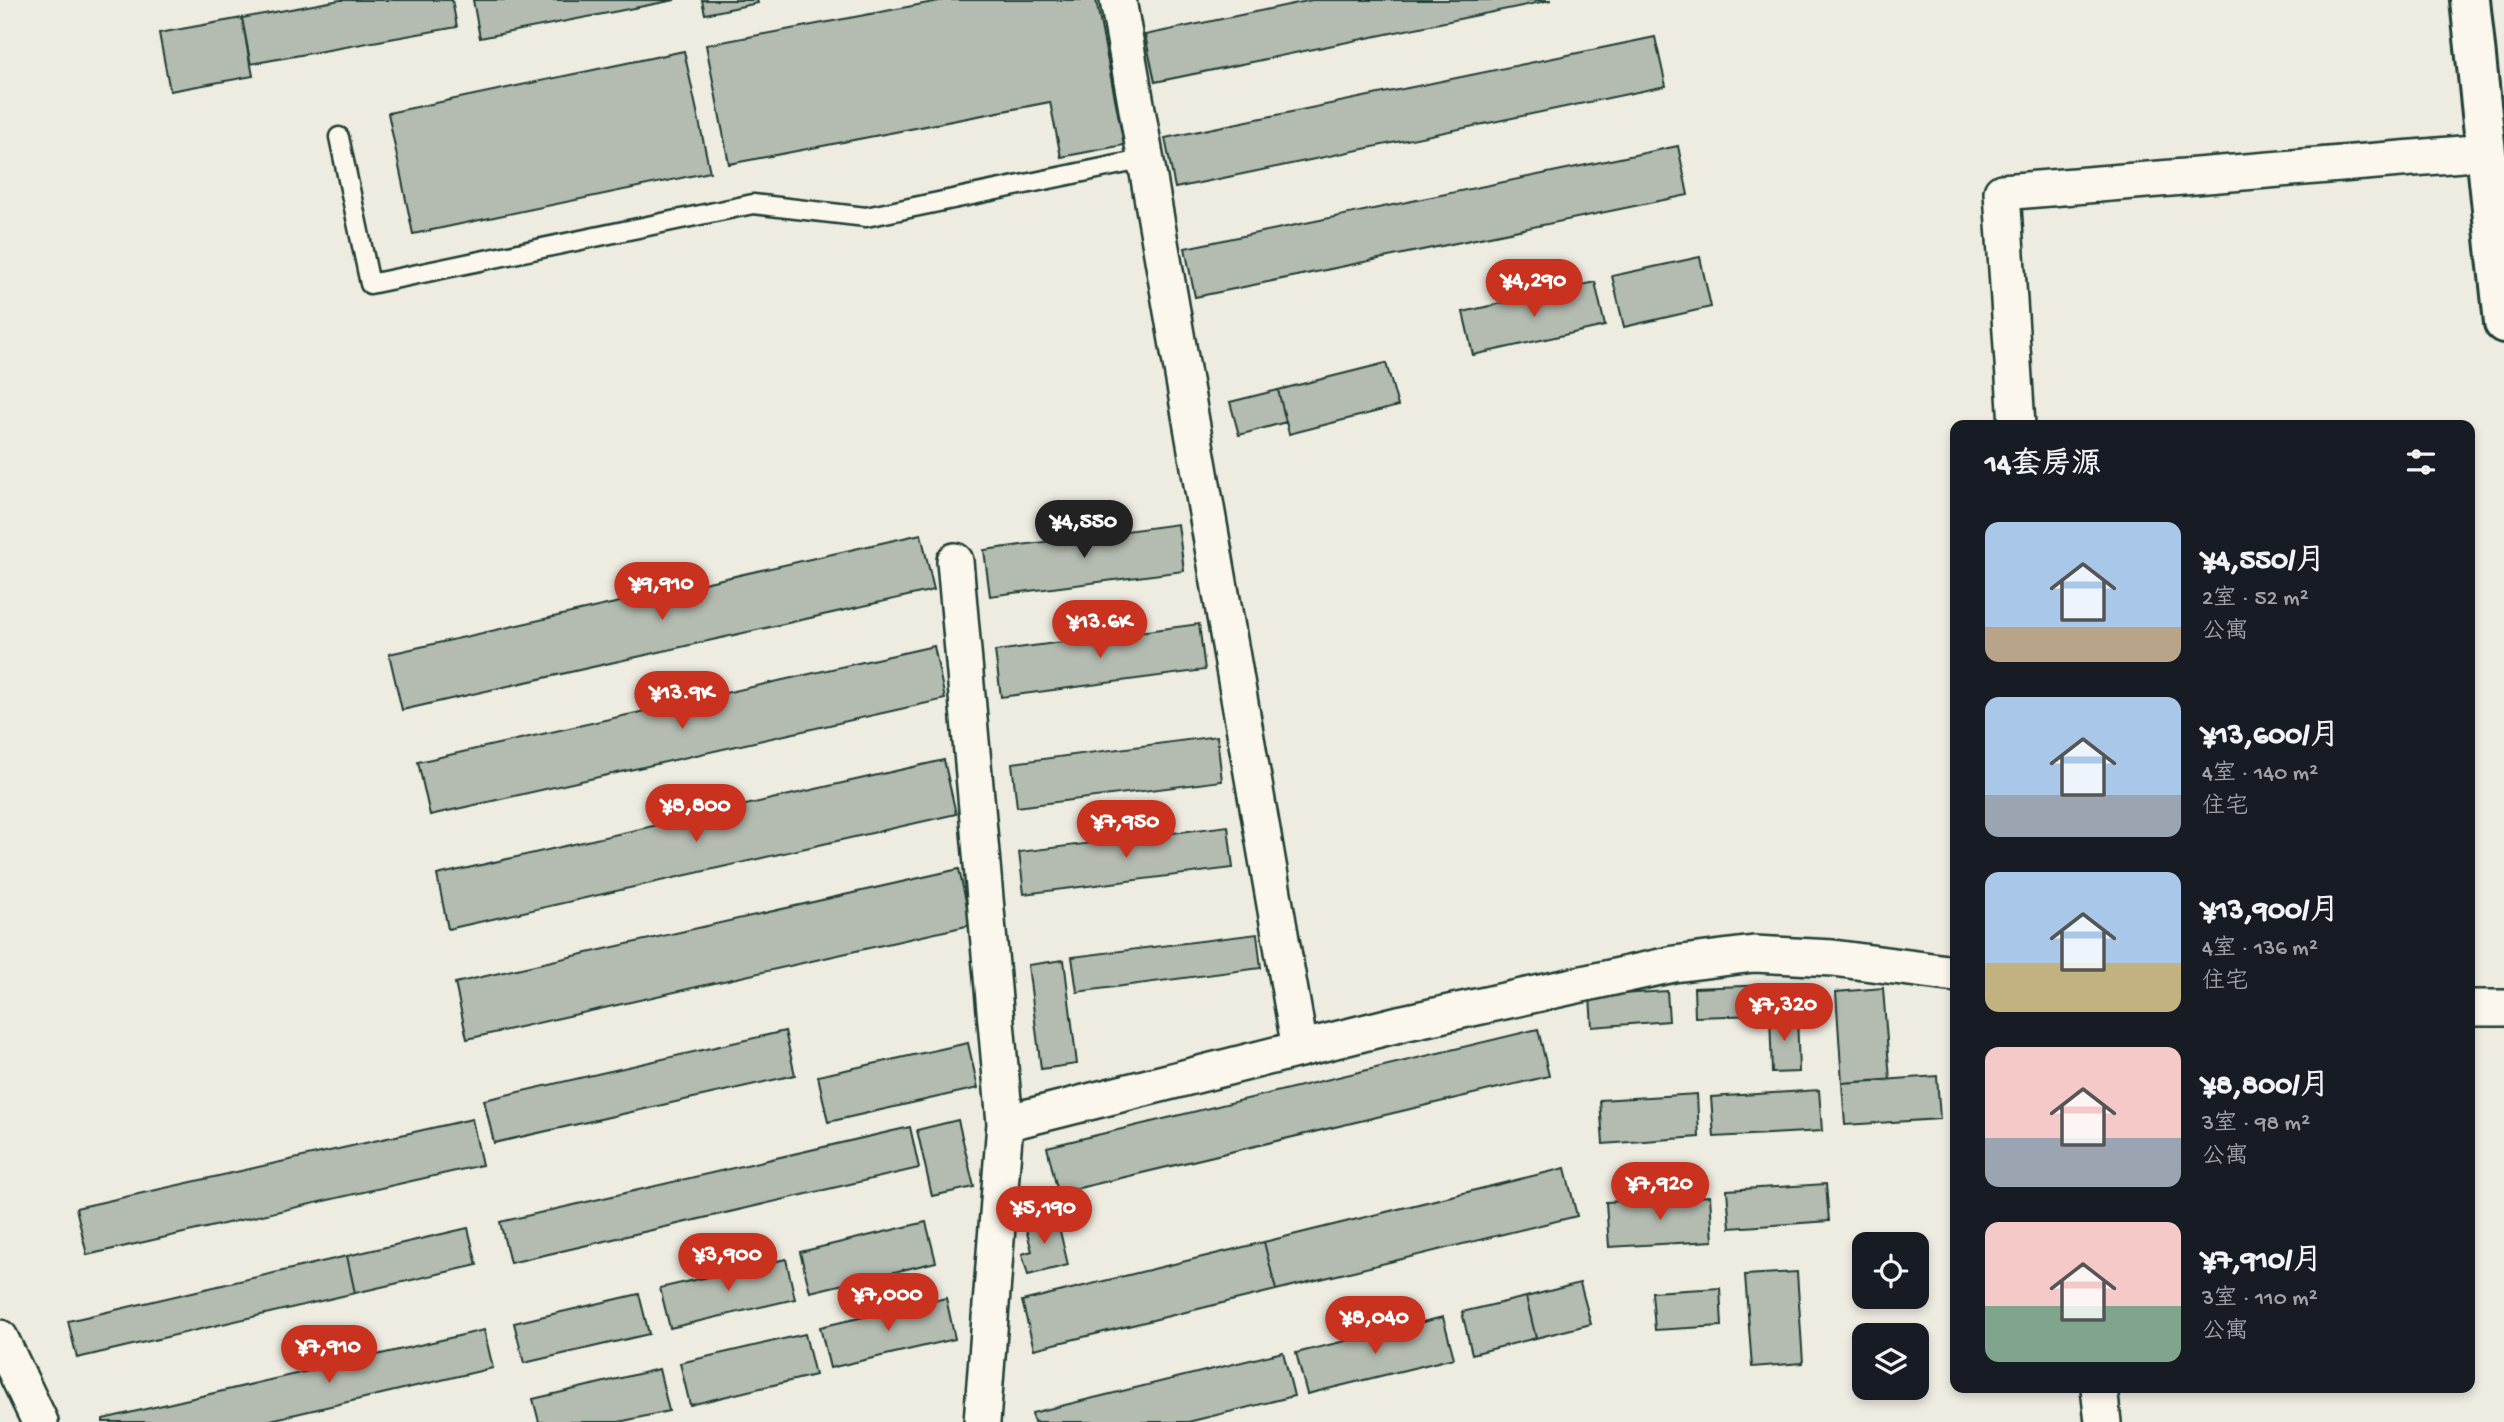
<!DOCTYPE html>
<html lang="zh">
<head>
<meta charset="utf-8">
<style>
	:root { --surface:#171b24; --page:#242831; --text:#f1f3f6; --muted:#9ea1a6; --accent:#c8321e }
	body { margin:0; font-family:"Gochi Hand","LXGW WenKai TC",sans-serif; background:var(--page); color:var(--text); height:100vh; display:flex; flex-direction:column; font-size:26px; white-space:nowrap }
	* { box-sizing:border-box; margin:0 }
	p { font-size:23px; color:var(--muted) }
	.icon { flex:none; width:38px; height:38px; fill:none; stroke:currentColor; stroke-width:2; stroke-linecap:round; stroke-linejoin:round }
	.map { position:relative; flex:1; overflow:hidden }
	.side { position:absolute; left:1950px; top:420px; width:525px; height:973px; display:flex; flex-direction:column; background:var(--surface); border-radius:14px; box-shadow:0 4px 10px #0003 }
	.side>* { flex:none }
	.fabs { position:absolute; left:1852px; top:1232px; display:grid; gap:14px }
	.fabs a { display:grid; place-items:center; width:77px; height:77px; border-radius:14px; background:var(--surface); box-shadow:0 4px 10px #0003; font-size:35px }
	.price { position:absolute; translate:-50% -60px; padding:0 16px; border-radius:24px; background:var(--accent); color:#fff; font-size:23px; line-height:46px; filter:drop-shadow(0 2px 4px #0008) }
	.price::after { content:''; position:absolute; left:50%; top:42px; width:21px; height:16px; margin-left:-10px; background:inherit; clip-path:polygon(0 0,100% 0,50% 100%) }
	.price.active { background:#222; color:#fff }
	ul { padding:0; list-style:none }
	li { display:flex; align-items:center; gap:21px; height:175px; padding:0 35px }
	li span { display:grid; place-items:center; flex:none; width:196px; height:140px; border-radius:14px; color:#555 }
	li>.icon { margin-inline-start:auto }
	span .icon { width:84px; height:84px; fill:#fffc; stroke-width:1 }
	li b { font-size:30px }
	h2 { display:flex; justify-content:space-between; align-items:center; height:84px; padding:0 35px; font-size:30px }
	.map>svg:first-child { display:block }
</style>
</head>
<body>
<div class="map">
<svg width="2504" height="1422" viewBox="0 0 2504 1422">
	<rect width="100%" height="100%" fill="#eeece1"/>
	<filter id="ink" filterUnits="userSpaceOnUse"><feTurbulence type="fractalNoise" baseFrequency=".0143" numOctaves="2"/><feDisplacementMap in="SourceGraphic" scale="14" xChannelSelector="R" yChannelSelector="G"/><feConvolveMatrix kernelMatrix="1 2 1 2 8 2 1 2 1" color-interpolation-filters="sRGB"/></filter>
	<g filter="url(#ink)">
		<!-- building -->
		<path fill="#b4bbb0" stroke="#1f3d34" stroke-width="2" d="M340 0H452L457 27 250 64 242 18Z
			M473 0H675L480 38Z
			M702 0H757L758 3 705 14Z
			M944 0H1096L1124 145 1061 157 1050 102 729 164 706 45Z
			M1312 0H1551L1155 82 1145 35Z
			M242 18 253 76 170 91 159 33Z
			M1655 37 1666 86 1175 188 1165 138Z
			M684 51 710 172 413 234 388 113Z
			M1678 146 1688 195 1195 297 1185 248Z
			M1700 257 1711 307 1624 327 1612 276Z
			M1595 282 1605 326 1473 355 1463 312Z
			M1386 363 1398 406 1289 434 1278 390Z
			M1278 390 1286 422 1239 435 1230 402Z
			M1178 524 1184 571 990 596 984 550Z
			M921 534 934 590 402 710 389 654Z
			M1199 624 1205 670 1001 697 995 651Z
			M934 646 945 699 430 815 418 762Z
			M1217 736 1222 781 1017 807 1012 763Z
			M944 760 956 814 448 929 437 875Z
			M1228 826 1233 868 1024 894 1019 852Z
			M959 869 971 925 467 1039 455 983Z
			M1257 934 1261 968 1077 992 1072 957Z
			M1064 960 1077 1064 1041 1069 1028 965Z
			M1796 984 1797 1014 1695 1017 1694 988Z
			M1883 988 1890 1080 1842 1083 1836 992Z
			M1667 991 1669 1021 1592 1027 1590 996Z
			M1770 1014H1797L1799 1072 1772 1073Z
			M1538 1029 1549 1076 1058 1193 1047 1147Z
			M785 1031 795 1075 494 1143 484 1100Z
			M968 1043 978 1088 828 1122 818 1076Z
			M1937 1076 1940 1119 1845 1125 1842 1083Z
			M1819 1090 1822 1131 1714 1137 1711 1097Z
			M1697 1094 1699 1137 1603 1144 1600 1100Z
			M472 1119 482 1165 87 1255 76 1208Z
			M958 1120 974 1187 932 1196 917 1130Z
			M910 1127 919 1168 510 1263 500 1222Z
			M1565 1168 1577 1216 1276 1290 1264 1242Z
			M1826 1184 1829 1221 1730 1228 1727 1190Z
			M1710 1196 1713 1241 1609 1247 1606 1202Z
			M1056 1214 1068 1265 1028 1275 1022 1254 1032 1251 1024 1222Z
			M926 1222 936 1262 810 1292 800 1252Z
			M468 1228 477 1265 355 1293 347 1256Z
			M1264 1242 1276 1290 1034 1349 1022 1301Z
			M347 1256 355 1293 77 1358 68 1321Z
			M786 1259 795 1299 670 1328 660 1288Z
			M1797 1272 1803 1363 1752 1367 1745 1275Z
			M1580 1283 1591 1324 1536 1338 1526 1297Z
			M1720 1288 1722 1326 1655 1330 1652 1292Z
			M639 1294 649 1334 524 1363 514 1323Z
			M1526 1297 1536 1338 1472 1354 1462 1312Z
			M946 1298 955 1339 830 1368 820 1327Z
			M1443 1317 1454 1358 1307 1394 1296 1353Z
			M484 1330 493 1368 262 1422H103V1419Z
			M805 1334 815 1375 690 1405 680 1363Z
			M1283 1352 1294 1396 1188 1422H1034L1032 1413Z
			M659 1369 669 1411 619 1422H539L533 1399Z"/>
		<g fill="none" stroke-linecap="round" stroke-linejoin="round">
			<!-- lane casing -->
			<g stroke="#1f3d34" stroke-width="23">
				<path id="lane" d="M339 137 370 284 753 204 866 217 1146 159"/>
			</g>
			<!-- street casing -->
			<g stroke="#1f3d34" stroke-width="40">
				<path id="street" d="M1118 0 1300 1049
					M2017 425 2002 192 2486 152
					M955 561 1005 1123 982 1422
					M2469 1008H2504
					M1005 1123 1403 1023 1674 964 1754 954 1833 958 1955 974
					M0 1338 40 1422
					M2099 1388 2103 1422"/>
			</g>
			<!-- secondary casing -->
			<g stroke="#1f3d34" stroke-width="44">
				<path id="secondary" d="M2470 0 2504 323"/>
			</g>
			<!-- lane -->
			<use href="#lane" stroke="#fbf7ec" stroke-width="18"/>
			<!-- street -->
			<use href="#street" stroke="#fbf7ec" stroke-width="35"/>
			<!-- secondary -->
			<use href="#secondary" stroke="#fbf7ec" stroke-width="38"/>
		</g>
	</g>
</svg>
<div class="fabs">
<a><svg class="icon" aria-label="locate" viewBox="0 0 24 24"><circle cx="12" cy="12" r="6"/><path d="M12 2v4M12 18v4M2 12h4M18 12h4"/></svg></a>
<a><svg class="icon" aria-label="layers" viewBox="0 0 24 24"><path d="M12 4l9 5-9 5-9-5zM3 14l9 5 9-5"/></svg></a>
</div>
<b class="price" style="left:1534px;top:319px">¥4,290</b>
<b class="price active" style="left:1084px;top:560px">¥4,550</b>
<b class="price" style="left:662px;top:622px">¥9,910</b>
<b class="price" style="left:1100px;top:660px">¥13.6K</b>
<b class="price" style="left:682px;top:731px">¥13.9K</b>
<b class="price" style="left:696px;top:844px">¥8,800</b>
<b class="price" style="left:1126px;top:860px">¥7,950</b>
<b class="price" style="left:1784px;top:1043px">¥7,320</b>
<b class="price" style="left:1660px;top:1222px">¥7,920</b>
<b class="price" style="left:1044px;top:1246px">¥5,190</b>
<b class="price" style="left:728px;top:1293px">¥3,900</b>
<b class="price" style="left:888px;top:1333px">¥7,000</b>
<b class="price" style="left:1375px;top:1356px">¥8,040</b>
<b class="price" style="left:329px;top:1385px">¥7,910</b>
<section class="side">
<h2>14套房源<svg class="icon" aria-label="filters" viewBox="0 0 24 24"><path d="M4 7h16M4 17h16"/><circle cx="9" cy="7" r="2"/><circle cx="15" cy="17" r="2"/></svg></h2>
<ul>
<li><span style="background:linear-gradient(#a9c7e8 75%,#b9a48a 0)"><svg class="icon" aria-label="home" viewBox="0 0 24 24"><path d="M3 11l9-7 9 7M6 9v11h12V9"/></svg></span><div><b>¥4,550/月</b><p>2室 · 52 m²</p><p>公寓</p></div></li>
<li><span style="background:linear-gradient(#a9c7e8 70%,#9aa5b1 0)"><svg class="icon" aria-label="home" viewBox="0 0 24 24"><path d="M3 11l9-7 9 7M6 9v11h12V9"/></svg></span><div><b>¥13,600/月</b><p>4室 · 140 m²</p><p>住宅</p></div></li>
<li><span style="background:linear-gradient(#a9c7e8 65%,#c2b280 0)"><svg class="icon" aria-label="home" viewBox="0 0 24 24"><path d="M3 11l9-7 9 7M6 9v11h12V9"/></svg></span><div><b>¥13,900/月</b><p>4室 · 136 m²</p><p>住宅</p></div></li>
<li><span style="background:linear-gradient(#f6c9c9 65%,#9aa5b1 0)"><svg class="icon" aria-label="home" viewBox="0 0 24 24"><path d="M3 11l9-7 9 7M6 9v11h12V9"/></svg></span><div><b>¥8,800/月</b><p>3室 · 98 m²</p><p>公寓</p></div></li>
<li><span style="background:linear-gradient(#f6c9c9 60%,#7fa58c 0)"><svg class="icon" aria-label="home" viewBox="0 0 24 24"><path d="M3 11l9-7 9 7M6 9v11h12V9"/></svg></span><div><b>¥7,910/月</b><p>3室 · 110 m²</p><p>公寓</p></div></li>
</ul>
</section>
</div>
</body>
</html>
